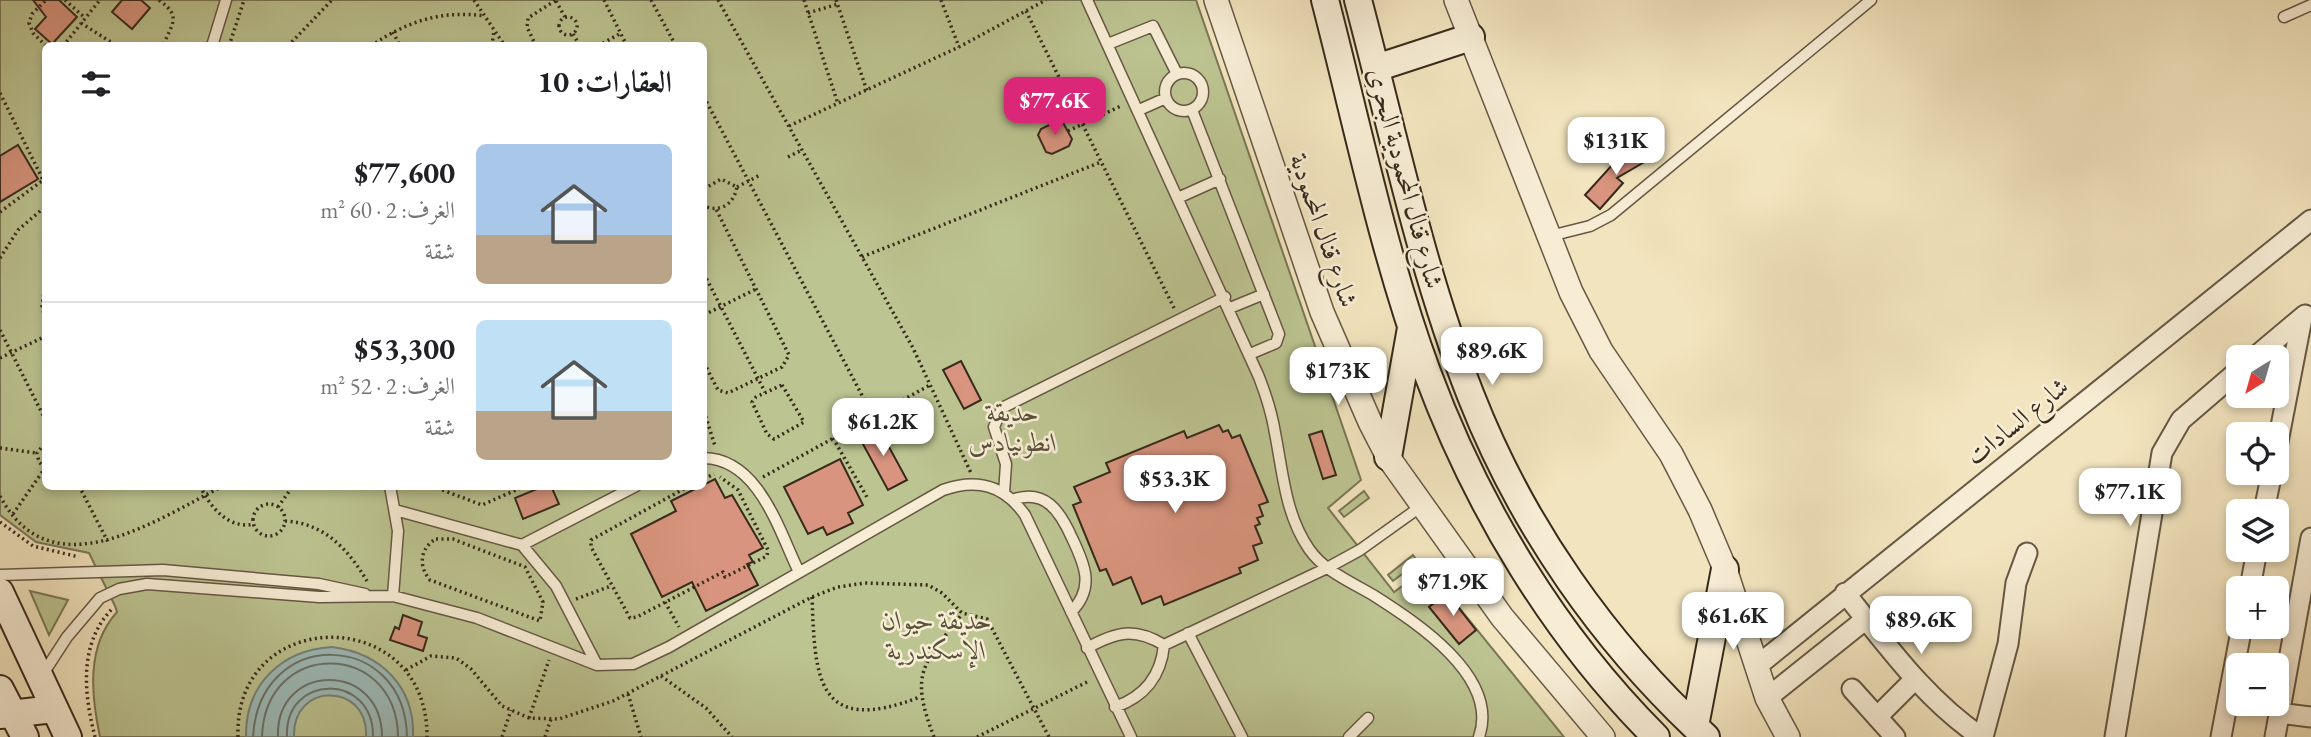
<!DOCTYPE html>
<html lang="ar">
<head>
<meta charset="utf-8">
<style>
	:root { --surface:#fff; --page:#f2f2f2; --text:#202124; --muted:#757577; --line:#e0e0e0; --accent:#db2777 }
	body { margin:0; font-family:"EB Garamond",Amiri,serif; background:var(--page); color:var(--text); direction:rtl; height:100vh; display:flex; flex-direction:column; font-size:26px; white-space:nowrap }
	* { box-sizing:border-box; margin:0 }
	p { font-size:23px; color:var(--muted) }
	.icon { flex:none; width:38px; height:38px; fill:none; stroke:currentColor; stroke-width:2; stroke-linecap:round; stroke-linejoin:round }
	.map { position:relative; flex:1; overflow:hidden; direction:ltr }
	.side { position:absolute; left:42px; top:42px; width:665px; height:448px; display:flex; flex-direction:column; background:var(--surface); border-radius:10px; box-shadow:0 4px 10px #0003; direction:rtl }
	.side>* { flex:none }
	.needle { width:46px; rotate:217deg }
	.buttons { position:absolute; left:2226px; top:345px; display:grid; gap:14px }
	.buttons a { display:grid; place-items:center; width:63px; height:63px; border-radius:10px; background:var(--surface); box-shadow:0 4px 10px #0003; font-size:35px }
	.price { position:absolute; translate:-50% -60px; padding:0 16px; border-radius:14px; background:#fff; color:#222; font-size:23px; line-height:46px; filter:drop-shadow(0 2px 4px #0008) }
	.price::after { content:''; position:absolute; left:50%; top:42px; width:21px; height:16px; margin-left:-10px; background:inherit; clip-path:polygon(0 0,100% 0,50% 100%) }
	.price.on { background:var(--accent); color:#fff }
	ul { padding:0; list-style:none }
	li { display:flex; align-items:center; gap:21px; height:175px; padding:0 35px }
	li+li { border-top:2px solid var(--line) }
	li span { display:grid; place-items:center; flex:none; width:196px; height:140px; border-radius:10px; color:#555 }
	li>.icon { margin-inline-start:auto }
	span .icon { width:84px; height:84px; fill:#fffc; stroke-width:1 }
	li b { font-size:30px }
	h2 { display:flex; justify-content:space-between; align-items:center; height:84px; padding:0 35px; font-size:30px }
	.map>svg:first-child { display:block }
</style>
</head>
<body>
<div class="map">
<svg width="2311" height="737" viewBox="0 0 2311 737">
	<rect width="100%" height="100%" fill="#f2e4be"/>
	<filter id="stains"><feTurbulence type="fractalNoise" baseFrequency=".00286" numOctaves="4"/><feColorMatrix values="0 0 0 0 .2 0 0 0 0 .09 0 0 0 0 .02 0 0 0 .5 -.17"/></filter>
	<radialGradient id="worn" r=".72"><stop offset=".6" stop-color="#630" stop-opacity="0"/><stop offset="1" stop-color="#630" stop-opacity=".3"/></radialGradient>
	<!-- green -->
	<path fill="#bcc491" stroke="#7a7756" stroke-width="2" fill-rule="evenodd" d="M0 0H1196L1361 480 1328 508 1394 592 1427 568 1564 737H100C91 695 86 646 117 612L115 606 89 553 36 542 0 515ZM46 46H704V486H46Z
		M1364 491 1369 498 1344 517 1339 511Z
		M1413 555 1418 562 1393 581 1388 575Z
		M30 591 68 600 49 635Z"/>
	<!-- water -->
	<path fill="#9ebcba" stroke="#75827a" stroke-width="2" d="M332 647C381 653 415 687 413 737H366C369 682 292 681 294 737H246C245 685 281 650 332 647Z"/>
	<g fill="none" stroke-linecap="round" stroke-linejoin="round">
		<!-- shore -->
		<path stroke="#6a736a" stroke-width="2" d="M253 737C259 626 405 629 407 737
			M262 737C265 638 397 640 398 737
			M278 737C275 662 382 660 382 737
			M287 737C284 673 374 672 373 737"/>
	</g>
	<!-- building -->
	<path fill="#d8947e" stroke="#372a1b" stroke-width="2" d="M33 0H59L77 17 52 44 35 29 46 17Z
		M122 0H141L150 8 132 29 112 12Z
		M1061 119 1072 139 1069 146 1052 154 1046 152 1038 135 1041 129Z
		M18 145 38 179 0 202V156Z
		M1647 147 1653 157 1617 178 1623 183 1600 209 1585 195 1613 164Z
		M961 361 981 400 964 409 943 370Z
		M877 425 907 480 888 490 858 435Z
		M1219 425 1223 432 1228 430 1232 438 1240 435 1268 502 1259 505 1263 516 1257 518 1260 524 1255 526 1262 543 1253 546 1258 560 1239 568 1241 573 1164 605 1161 596 1142 604 1131 577 1113 585 1106 569 1100 571 1073 505 1081 502 1074 487 1110 472 1106 463 1184 431 1187 438Z
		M1322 431 1336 475 1323 479 1309 435Z
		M840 459 863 505 848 513 853 523 827 535 823 527 808 534 784 487Z
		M715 479 725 498 732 495 763 548 749 555 753 562 747 564 758 585 706 611 692 582 662 597 631 534 676 511 671 501Z
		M544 486H551L559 504 523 519 515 498Z
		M1447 593 1476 630 1459 644 1429 607Z
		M403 615 422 622 418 635 427 638 423 651 390 640 395 627 399 629Z"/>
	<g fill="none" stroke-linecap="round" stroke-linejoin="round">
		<!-- service casing -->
		<g stroke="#665844" stroke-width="13">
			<path id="service" d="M1087 0 1259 377C1266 395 1272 414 1275 433 1283 473 1285 514 1309 549 1324 571 1351 582 1373 595 1417 623 1500 677 1479 737
				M2284 17 2311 5
				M1108 44 1153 26 1177 74
				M212 46 226 0
				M1165 92a19 19 0 1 1 38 0a19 19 0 1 1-38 0Z
				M1139 110 1166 98
				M1192 110 1279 334 1276 343 1250 354
				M1180 197 1220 179
				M1550 236 1590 226 1611 215 1871 0
				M1230 308 1264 294
				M704 458C759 459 779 531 799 572
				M390 486 398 531 393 596
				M1004 493 1006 464 994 427 1002 408 1225 297
				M1012 500C1045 488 1060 511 1072 538 1085 565 1095 588 1071 612
				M395 510 522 545 556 586 597 665
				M522 545 636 486
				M0 575 163 570 319 584 365 594
				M1188 633 1242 737
				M1164 645 1327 568 1360 550 1423 505
				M1087 648C1116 632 1134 627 1164 645
				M43 674 67 637 100 598 119 589 147 584 319 597 393 596 477 618 597 665 633 664 669 647 943 490C977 478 1004 485 1025 515L1131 737
				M1115 707C1144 697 1161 676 1164 645
				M1349 737 1368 718"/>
		</g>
		<!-- minor casing -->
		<g stroke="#665844" stroke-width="23">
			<path id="minor" d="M2255 357 2305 315
				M2277 447 2302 318
				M2264 511 2272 472
				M2250 588 2257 550
				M1845 593C1887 645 1925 699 1981 737
				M1757 666 2311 220
				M1852 689 1895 737
				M1767 698 1866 619
				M2279 713 2311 717
				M1877 717 1914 680
				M1983 737 2008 644 2016 583 2027 553
				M2115 737 2162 453 2181 420 2238 371
				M2221 737 2242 626
				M2275 737 2311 538"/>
		</g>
		<!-- tertiary casing -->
		<g stroke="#665844" stroke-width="26">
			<path id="tertiary" d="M1216 0 1322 312 1370 422 1388 457 1502 617 1603 737
				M1456 0 1571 292 1601 351 1671 454 1700 510 1725 569 1767 698 1788 737"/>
		</g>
		<!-- secondary casing -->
		<g stroke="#372a1b" stroke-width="30">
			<path id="secondary" d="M1325 0C1357 123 1383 253 1427 372 1477 507 1554 635 1656 737
				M1358 0C1393 132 1421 269 1471 396 1522 526 1604 643 1706 737
				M1376 68 1471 37
				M1388 457 1411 328
				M0 592 68 737
				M0 689 25 737
				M0 715 54 709
				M1695 726 1725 569"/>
		</g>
		<!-- path -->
		<path stroke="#372a1b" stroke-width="3.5" stroke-dasharray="2 3.5" stroke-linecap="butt" d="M65 0 84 17
			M159 0C182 17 172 23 163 46
			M474 0 505 46
			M604 0 627 46
			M651 0 676 46
			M718 0 913 348 971 473
			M804 0 838 104
			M836 0 867 91
			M941 0 959 47
			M556 1 565 17
			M1026 11 1174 308
			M808 13 838 4
			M559 26a9 9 0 1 1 18 0a9 9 0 1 1-18 0Z
			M81 23 117 46
			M393 32 400 46
			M573 34 580 46
			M46 46 33 33 29 23 32 14 46 0
			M63 46 100 0
			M229 46 244 0
			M288 46 332 0
			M371 46C407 21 442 10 485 16
			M492 46 494 30
			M536 46 527 27 528 18 556 0
			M598 46 621 33
			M0 93 46 186
			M704 97 873 416
			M789 126 959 47 1046 0
			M1068 131 1121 106
			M788 157 802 150
			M737 187 760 175
			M704 189 721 179 737 187C734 204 720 213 704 206
			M0 212 46 178
			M862 257 1101 162
			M0 258 18 230 46 206
			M704 274 765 392
			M46 278 42 306 46 322
			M704 315 756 289
			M0 330 46 421
			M0 358 46 336
			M704 363 718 390 728 393 782 367 789 355 716 209
			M782 385 804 422 774 439 767 434 752 402 756 397Z
			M704 411 715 446
			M833 438 868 499
			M0 448 37 453
			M45 468 39 462 37 453 46 442
			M763 477 930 385
			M704 479 714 474
			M79 486 108 542
			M200 486C210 507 229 530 254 524
			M432 486 482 505 525 486
			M689 486 591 540V547L630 618 637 617 723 572 725 577 767 556 768 550 738 490 720 477
			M0 496C51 593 156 520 223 486
			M253 520a16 16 0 1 1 32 0a16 16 0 1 1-32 0Z
			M278 507 293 486
			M13 514 45 468
			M285 521C324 523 348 549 367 581
			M0 522 33 546 79 557
			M436 539H453L525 567 543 602 540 621 430 580C418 566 420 548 436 539Z
			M812 597C815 678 816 737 920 697
			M576 599 611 586
			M665 602 679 627
			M406 670 431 656 456 658 471 669 502 706 529 718 559 719 613 701 812 597 838 587 865 583 928 585 942 593 962 613 987 619 1049 737
			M661 676 706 708 732 737
			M628 694 641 737
			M529 718 549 660
			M95 737C84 694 78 643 113 608
			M238 737C233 605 428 603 427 737
			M502 737 511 710
			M545 737 551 719
			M934 737C909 672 923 665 962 614
			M977 737 1089 681"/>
		<!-- service -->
		<use href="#service" stroke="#f7edd5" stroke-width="10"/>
		<!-- minor -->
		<use href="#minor" stroke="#f7edd5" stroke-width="19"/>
		<!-- tertiary -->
		<use href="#tertiary" stroke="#f7edd5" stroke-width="23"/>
		<!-- secondary -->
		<use href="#secondary" stroke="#f7edd5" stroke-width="26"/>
	</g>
	<g text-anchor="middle" stroke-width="5" stroke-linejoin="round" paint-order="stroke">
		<!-- street labels -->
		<g font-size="26" fill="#372a1b" stroke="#f7edd5">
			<text transform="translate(1406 178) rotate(75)" y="9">شارع قنال المحمودية البحرى</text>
			<text transform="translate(1324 230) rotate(71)" y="9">شارع قنال المحمودية</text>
			<text transform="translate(2017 421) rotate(-39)" y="9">شارع السادات</text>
		</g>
		<!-- park labels -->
		<g font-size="26" font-style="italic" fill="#585038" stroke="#f7edd5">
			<text x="1013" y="421">حديقة<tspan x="1013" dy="30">انطونيادس</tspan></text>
			<text x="937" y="629">حديقة حيوان<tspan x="937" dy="30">الإسكندرية</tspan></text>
		</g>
	</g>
	<rect width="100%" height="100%" filter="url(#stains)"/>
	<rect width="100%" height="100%" fill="url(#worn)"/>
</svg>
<div class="buttons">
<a><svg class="needle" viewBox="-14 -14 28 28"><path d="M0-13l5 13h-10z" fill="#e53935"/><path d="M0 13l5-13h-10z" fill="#757577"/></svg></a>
<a><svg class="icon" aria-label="locate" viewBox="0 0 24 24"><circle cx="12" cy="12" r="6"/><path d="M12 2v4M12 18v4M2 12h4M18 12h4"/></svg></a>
<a><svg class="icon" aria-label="layers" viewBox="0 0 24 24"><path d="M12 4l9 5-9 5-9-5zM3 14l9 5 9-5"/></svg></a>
<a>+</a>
<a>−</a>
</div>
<b class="price on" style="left:1055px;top:137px">$77.6K</b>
<b class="price" style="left:1616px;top:177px">$131K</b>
<b class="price" style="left:1492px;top:387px">$89.6K</b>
<b class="price" style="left:1338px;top:407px">$173K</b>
<b class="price" style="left:883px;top:458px">$61.2K</b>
<b class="price" style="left:1175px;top:515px">$53.3K</b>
<b class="price" style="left:2130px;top:528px">$77.1K</b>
<b class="price" style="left:1453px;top:618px">$71.9K</b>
<b class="price" style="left:1733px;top:652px">$61.6K</b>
<b class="price" style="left:1921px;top:656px">$89.6K</b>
<section class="side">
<h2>العقارات: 10<svg class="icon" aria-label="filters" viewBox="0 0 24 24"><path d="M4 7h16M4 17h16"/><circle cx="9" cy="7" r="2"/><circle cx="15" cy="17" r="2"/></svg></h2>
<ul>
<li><span style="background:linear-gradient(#a9c7e8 65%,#b9a48a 0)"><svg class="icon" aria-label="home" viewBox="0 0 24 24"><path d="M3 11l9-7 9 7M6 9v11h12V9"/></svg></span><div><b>$77,600</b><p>الغرف: 2 · 60 m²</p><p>شقة</p></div></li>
<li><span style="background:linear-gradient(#bfe0f5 65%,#b9a48a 0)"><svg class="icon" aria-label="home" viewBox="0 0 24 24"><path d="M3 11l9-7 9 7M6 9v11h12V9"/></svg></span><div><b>$53,300</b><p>الغرف: 2 · 52 m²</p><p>شقة</p></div></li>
</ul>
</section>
</div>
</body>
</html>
